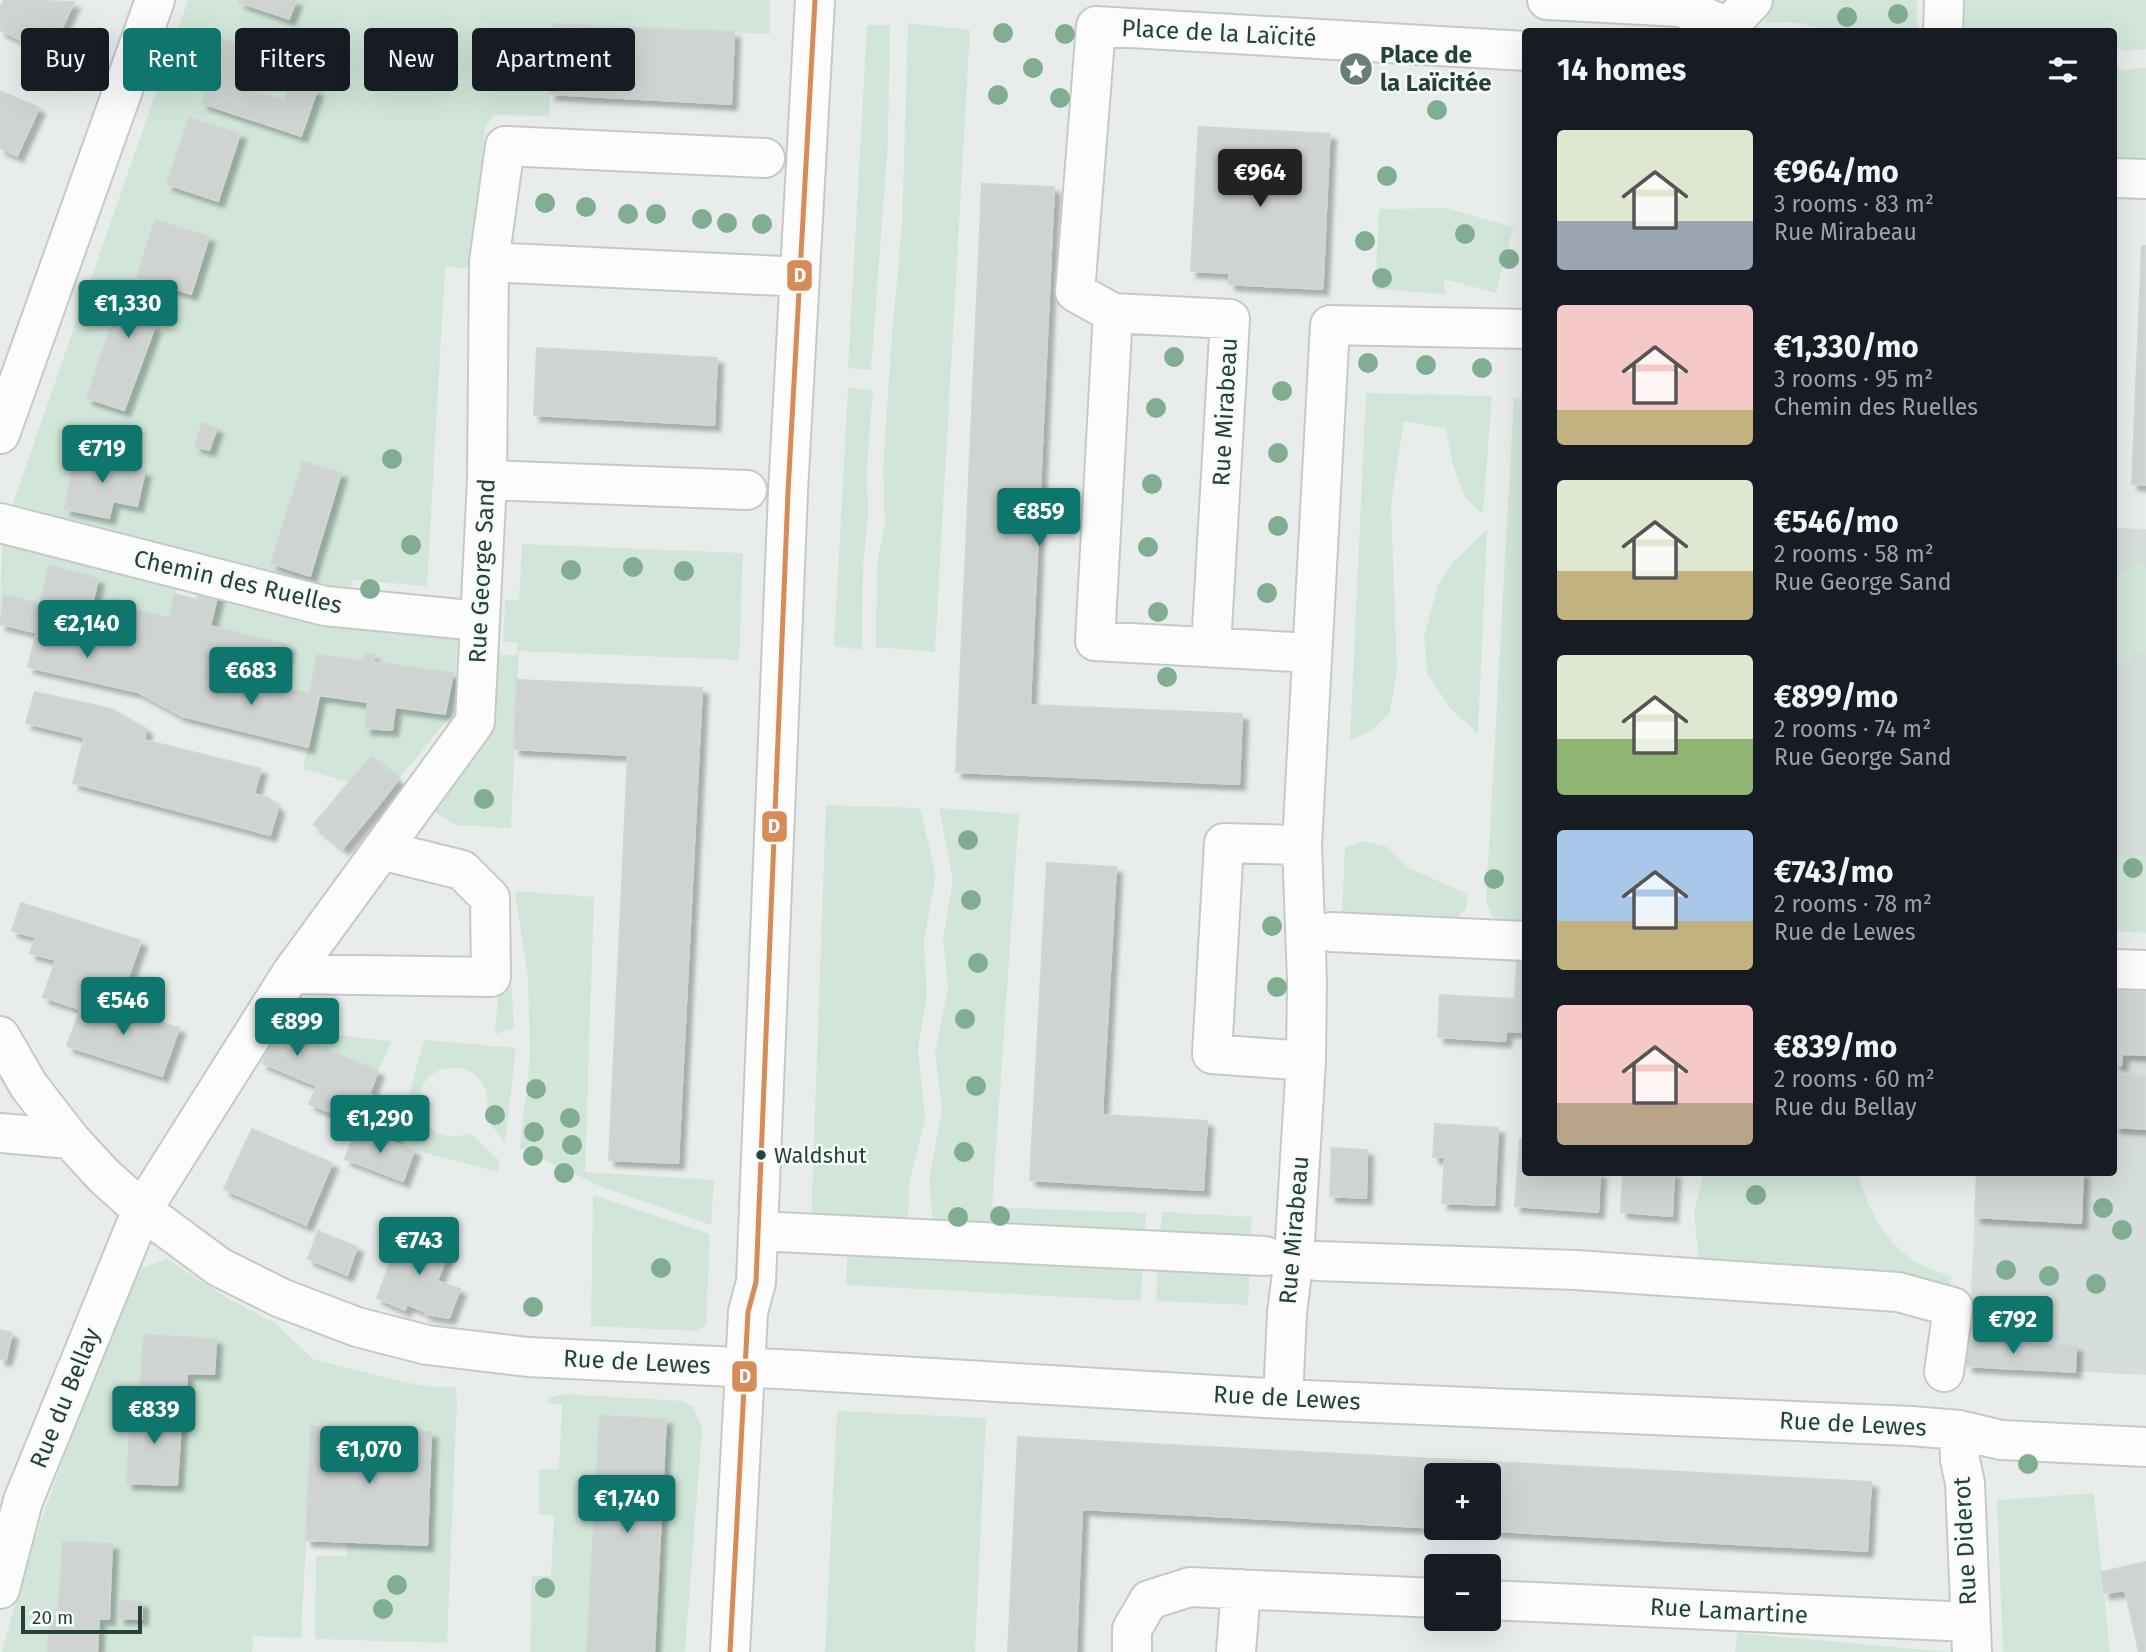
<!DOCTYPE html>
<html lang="en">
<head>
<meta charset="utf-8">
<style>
	:root { --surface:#171b24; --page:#20242c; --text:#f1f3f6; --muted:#9ea1a6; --accent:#0f766e }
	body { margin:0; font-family:"Fira Sans",sans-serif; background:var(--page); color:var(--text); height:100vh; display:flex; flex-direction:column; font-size:26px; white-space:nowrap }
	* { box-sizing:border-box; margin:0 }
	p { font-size:23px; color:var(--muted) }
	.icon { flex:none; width:38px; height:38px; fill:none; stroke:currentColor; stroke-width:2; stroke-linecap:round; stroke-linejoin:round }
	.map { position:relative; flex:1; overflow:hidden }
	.panel { position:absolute; left:1522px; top:28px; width:595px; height:1148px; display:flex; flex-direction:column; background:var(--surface); border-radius:7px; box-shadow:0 7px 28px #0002 }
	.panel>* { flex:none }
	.hud { position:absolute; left:21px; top:28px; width:665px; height:63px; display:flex; gap:14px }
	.fabs { position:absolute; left:1424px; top:1463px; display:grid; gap:14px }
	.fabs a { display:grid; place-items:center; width:77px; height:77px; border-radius:7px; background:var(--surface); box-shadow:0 7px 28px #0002; font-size:35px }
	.scale { position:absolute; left:21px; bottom:18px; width:121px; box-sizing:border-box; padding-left:7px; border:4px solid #24423a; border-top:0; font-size:19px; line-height:24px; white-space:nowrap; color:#24423a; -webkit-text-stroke:5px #f7fbf9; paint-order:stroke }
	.price { position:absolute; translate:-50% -60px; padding:0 16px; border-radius:7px; background:var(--accent); color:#fff; font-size:23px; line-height:46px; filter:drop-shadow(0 2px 4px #0008) }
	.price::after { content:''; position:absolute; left:50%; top:42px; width:21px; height:16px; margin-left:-10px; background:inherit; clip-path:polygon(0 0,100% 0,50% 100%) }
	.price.current { background:#222; color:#fff }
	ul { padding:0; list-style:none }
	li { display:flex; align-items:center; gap:21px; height:175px; padding:0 35px }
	li span { display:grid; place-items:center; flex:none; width:196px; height:140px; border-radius:7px; color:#555 }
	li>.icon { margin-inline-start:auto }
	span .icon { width:84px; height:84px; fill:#fffc; stroke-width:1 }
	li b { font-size:30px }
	h2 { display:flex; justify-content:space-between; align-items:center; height:84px; padding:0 35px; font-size:30px }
	.pill { padding:0 24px; border-radius:7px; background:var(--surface); box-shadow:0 7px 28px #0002; font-size:24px; line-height:63px }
	.pill.current { background:var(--accent); color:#fff }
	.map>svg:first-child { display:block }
</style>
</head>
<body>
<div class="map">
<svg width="2146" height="1652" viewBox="0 0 2146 1652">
	<defs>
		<filter id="shadow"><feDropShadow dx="6" dy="6" stdDeviation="2" flood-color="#0004"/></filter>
	</defs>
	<rect width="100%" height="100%" fill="#e8edeb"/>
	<!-- built -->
	<path fill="#d6dedb" d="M2114 528 2146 529V931L2114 929Z
		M2114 990 2146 991V1375L1967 1366 1977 1173 2114 1172Z"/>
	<!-- green -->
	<path fill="#d1e6d8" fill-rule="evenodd" d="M188 0H239V2L289 18 296 0H770V34L555 24 549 116 493 115 485 127 475 268 445 267 427 586 352 580 350 594 11 509ZM223 39 260 51 248 90 285 101 291 82 316 90 301 135 202 103ZM189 119 240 134 218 201 167 184ZM155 220 209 237 191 294 137 277ZM75 453 120 461V465L145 471 137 505 113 501 108 518 65 509ZM303 462 341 473 310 576 271 564Z
		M1768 0H1917V31H1836L1791 22 1766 23Z
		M1955 0H2146V49L2129 51 2114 48V32H1954Z
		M908 23 970 30 935 652 876 647 877 563 885 525 883 468 892 334 902 225Z
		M867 25H890L888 142 871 370 848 368Z
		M2114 67 2125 70 2146 68V161L2114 160Z
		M1446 208 1513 227 1496 293 1444 279 1445 294 1375 289 1379 209Z
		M848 388 873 390 867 467 868 515 863 569 862 650 834 646Z
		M1366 393 1492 396 1483 514 1465 498 1453 465 1446 429 1404 421 1391 504 1397 669 1390 713 1371 731 1350 740Z
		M1514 398 1526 399V925L1504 924 1492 917 1486 900Z
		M1487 529 1478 734 1451 709 1427 673 1424 637 1438 585 1454 561Z
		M2 538 178 585 169 618 117 606 112 623 89 618 98 579 49 565 40 604 4 595 0 613Z
		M522 544 743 553 739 660 519 651 511 828 455 825 434 811 496 722 499 655H517L518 643 503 642 505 600H519Z
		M2142 562 2146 570V649L2114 667V577Z
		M218 594 458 624 454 712 398 780 371 757 349 782 303 769 319 696 368 702 365 728 391 730 395 707 445 714 452 673 373 662V655L365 654 364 661 317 655 310 694 278 685 288 645 210 626Z
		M826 805 920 808 936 875 924 940 927 994 918 1049 925 1119 909 1185 908 1224 811 1221Z
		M939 808 1019 814 992 1207 1146 1213 1144 1241 934 1231 929 1179 942 1110 935 1053 948 987 943 939 953 880Z
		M1364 841 1387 847 1407 867 1467 894 1466 909 1453 921 1342 914 1345 847Z
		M2133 854 2146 858V933L2114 931V860Z
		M515 891 594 897 585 1172 714 1180 711 1225 602 1187 520 1148 530 1055 528 978Z
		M506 893 514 1028 495 1034Z
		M277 1029 392 1041 378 1071Z
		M424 1040 516 1048 505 1143 485 1117C489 1102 489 1087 476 1076 469 1070 460 1067 450 1068 401 1072 414 1153 470 1133L499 1160 498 1172 414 1150 393 1142 405 1109Z
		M1704 1173H1858C1867 1208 1884 1241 1916 1262 1926 1268 1940 1272 1951 1277L1949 1296 1700 1273 1694 1211Z
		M593 1195 710 1234 706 1325 695 1331 591 1326Z
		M1162 1212 1252 1217 1249 1249 1159 1244Z
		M848 1243 1143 1259 1141 1301 846 1285Z
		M167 1259 229 1299 276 1324 313 1359 394 1380 431 1387H455L457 1399 447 1643 315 1639 316 1556H347V1542L427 1545 431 1432 312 1426 301 1638 253 1636 252 1652H97L99 1619H109L112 1544 64 1542 58 1617 48 1652H2C36 1520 86 1394 141 1269ZM144 1335 216 1339 213 1374 188 1373 185 1409H182L177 1485 127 1482 131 1407H139Z
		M1158 1260 1250 1265 1248 1305 1156 1301Z
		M564 1394 683 1401 693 1407 702 1429 685 1652H654L666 1419 601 1416 587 1652H530L532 1576H551L554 1515 539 1514V1469H559L562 1404 546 1403 551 1397Z
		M837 1411 986 1418 975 1652H825Z
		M2094 1493 2110 1652H2003L1997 1500Z
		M1737 1633 1951 1652H1735Z"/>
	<!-- building -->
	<path fill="#cfd4d2" stroke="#d1d6d4" stroke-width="2" fill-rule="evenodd" filter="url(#shadow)" d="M4 0 74 2 50 54 0 30V9Z
		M239 0H296L289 19 239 2Z
		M554 24 734 32 731 104 550 94Z
		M223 39 260 51 248 90 285 101 291 81 317 90 301 136 202 103Z
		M0 91 39 108 17 156 0 148Z
		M189 118 240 134 218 201 167 184Z
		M1199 127 1330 134 1329 147 1198 139Z
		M1198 139 1329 147 1323 278 1244 273V285L1229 284V273L1191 271Z
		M982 184 1054 187 1030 705 1242 714 1239 784 956 772Z
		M155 220 209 237 191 294 137 277Z
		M2142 246H2146V485L2132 484Z
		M1244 273 1323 278 1322 289 1244 285Z
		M116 313 155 326 140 367 101 355Z
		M537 348 717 358 714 425 534 415Z
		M101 355 140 367 124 410 87 398Z
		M202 423 217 428 209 450 195 446Z
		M75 453 120 461V465L145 471 137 506 113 501 109 518 65 509Z
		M303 462 341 473 310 576 271 563Z
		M49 565 98 579 89 618 112 623 107 645 35 628 34 632 0 624 4 595 40 604Z
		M199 589 218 594 210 626 288 645 278 685 159 658 175 594 197 600Z
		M116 606 169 618 159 658 107 645Z
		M38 628 147 654 138 692 28 667Z
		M147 654 194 667 182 716 138 692Z
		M365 654 374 655 368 702 310 694 317 655 364 661Z
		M373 662 453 673 445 714 395 707 392 730 365 728Z
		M194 667 319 696 308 747 182 716Z
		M517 680 702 688 678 1163 609 1160 628 755 514 749Z
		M35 692 111 709 146 729 144 740 261 769 258 779 26 723Z
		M84 738 258 779 254 794 269 798 278 808 270 835 73 783Z
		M371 757 398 780 376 808 336 798Z
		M336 798 376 808 343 848 314 824Z
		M1047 863 1116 867 1102 1115 1207 1121 1203 1190 1030 1180Z
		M21 903 141 941 117 1009 84 999 80 1009 43 997 56 960 30 953 36 937 12 931Z
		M1517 961H1526V1032L1506 1031 1505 1041 1438 1037 1440 995 1515 999Z
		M2114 990 2146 991V1055L2122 1054 2121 1065 2114 1064Z
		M84 999 179 1028 162 1076 67 1046Z
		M277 1029 332 1052 317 1086 262 1063Z
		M332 1052 378 1071 365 1105 334 1093 327 1111 309 1104Z
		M2114 1074 2146 1076V1129L2114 1127Z
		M334 1093 365 1105 359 1123 327 1111Z
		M369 1094 405 1109 393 1142 357 1128Z
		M1435 1124 1498 1128 1494 1205 1442 1203 1445 1157H1433Z
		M357 1128 414 1150 403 1181 345 1159Z
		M252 1129 291 1146 265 1207 224 1189Z
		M1520 1139H1526V1172H1600L1598 1212 1515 1206Z
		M291 1146 332 1163 306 1225 265 1207Z
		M1332 1148 1367 1150 1366 1198 1330 1196Z
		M1623 1172H1674L1672 1216 1621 1212Z
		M1977 1172H2083L2081 1223 1975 1217Z
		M403 1229 450 1248 437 1281 460 1289 449 1318 425 1314 426 1312 407 1304 405 1310 377 1298Z
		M318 1231 357 1247 347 1275 308 1259Z
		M0 1330 12 1333 6 1359H0Z
		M144 1335 216 1339 215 1360 188 1359 185 1409 139 1407Z
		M1968 1341 1999 1342 1998 1368 1967 1366Z
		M1999 1342 2028 1344 2026 1369 1998 1368Z
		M2028 1344 2076 1346 2075 1372 2026 1369Z
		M188 1359 215 1360 214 1374 188 1373Z
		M131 1407 182 1409 177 1485 127 1483Z
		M600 1416 666 1419 654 1652H587Z
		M311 1426 431 1432 427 1545 306 1540Z
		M1018 1437 1871 1482 1867 1551 1082 1509 1076 1652H1008ZM1437 1475H1489V1528H1437Z
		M63 1542 112 1544 109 1619 58 1617Z
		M2146 1562V1652H2139L2125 1590 2104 1593 2102 1572Z
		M120 1601 142 1602V1619L119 1618Z
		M50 1616 99 1619 97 1652H48Z"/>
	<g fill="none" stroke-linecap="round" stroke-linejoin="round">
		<!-- street casing -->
		<g stroke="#c5cac8" stroke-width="42">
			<path id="street" d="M1547 0 1681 7 1728 27 1729 32
				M1728 27 1753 0
				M1943 32 1944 0
				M2114 178 2146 179
				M489 262 505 146 765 158
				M1113 313 1075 292 1096 26 1526 51
				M0 434 155 0
				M487 480 747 490
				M0 523 325 606 459 619H480
				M1211 647 1230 319 1113 313 1095 641 1312 653
				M1302 845 1224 843 1212 1054 1306 1061
				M1331 932 1526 941
				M2114 969 2146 970
				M291 974 491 977 490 898 462 870 381 850
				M0 1036 29 1086 70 1139 104 1176 142 1210 219 1267 281 1298 357 1327 427 1345 528 1357 798 1370 1283 1399 1911 1426 1959 1430 2001 1440 2146 1447
				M0 1133 70 1139
				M778 1232 1265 1256
				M1317 1261 1576 1270 1898 1292 1953 1307 1944 1372
				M1283 1399 1287 1313 1294 1257 1306 1061 1307 981 1302 845 1330 325 1526 329
				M1959 1430 1960 1460 1965 1483 1972 1652
				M0 1589 23 1501 142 1210 291 974 475 722 487 480 489 262 782 276 799 279
				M1489 1600 1970 1622
				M730 1652 748 1312 756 1282 788 492 815 0
				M1132 1652V1629L1149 1600 1190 1587 1437 1598
				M1236 1652 1241 1589"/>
		</g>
		<!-- street -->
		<use href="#street" stroke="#fcfcfc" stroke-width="38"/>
		<!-- bus-1 casing -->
		<g stroke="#f7fbf9" stroke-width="10">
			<path id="bus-1" d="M730 1652 748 1312 756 1282 788 492 815 0"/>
		</g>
		<!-- bus-1 -->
		<use href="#bus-1" stroke="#d78c57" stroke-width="5"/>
	</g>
	<!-- trees -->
	<g fill="#81ae93">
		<circle cx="1898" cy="14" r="10"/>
		<circle cx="1847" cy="17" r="10"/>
		<circle cx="1003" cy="33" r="10"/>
		<circle cx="1065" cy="34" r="10"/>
		<circle cx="1033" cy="68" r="10"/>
		<circle cx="998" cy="95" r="10"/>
		<circle cx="1060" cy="98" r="10"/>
		<circle cx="1437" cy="110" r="10"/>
		<circle cx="1387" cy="176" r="10"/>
		<circle cx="545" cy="203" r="10"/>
		<circle cx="586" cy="207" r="10"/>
		<circle cx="628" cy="214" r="10"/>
		<circle cx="656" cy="214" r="10"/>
		<circle cx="702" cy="219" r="10"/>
		<circle cx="727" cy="223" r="10"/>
		<circle cx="762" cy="224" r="10"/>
		<circle cx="1465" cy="234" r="10"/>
		<circle cx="1365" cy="241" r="10"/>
		<circle cx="1509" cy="259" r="10"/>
		<circle cx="1382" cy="278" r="10"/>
		<circle cx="1174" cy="357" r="10"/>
		<circle cx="1368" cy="363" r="10"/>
		<circle cx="1426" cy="365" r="10"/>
		<circle cx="1482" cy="368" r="10"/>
		<circle cx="1282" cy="391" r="10"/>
		<circle cx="1156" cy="408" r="10"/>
		<circle cx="1278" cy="453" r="10"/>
		<circle cx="392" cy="459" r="10"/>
		<circle cx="1152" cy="484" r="10"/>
		<circle cx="1278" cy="526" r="10"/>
		<circle cx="411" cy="545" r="10"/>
		<circle cx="1148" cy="547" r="10"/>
		<circle cx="633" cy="567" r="10"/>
		<circle cx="571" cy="570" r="10"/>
		<circle cx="684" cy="571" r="10"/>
		<circle cx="370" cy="589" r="10"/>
		<circle cx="1267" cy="593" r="10"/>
		<circle cx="1158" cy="612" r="10"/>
		<circle cx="1167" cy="677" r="10"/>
		<circle cx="484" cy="799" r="10"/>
		<circle cx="968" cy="840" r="10"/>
		<circle cx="2133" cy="868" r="10"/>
		<circle cx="1494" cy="879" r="10"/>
		<circle cx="971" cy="900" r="10"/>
		<circle cx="1272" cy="926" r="10"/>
		<circle cx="978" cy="963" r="10"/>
		<circle cx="1277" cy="987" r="10"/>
		<circle cx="965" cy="1019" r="10"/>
		<circle cx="976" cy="1086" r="10"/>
		<circle cx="536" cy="1089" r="10"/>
		<circle cx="495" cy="1115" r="10"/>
		<circle cx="570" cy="1118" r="10"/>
		<circle cx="534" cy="1132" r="10"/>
		<circle cx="572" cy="1145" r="10"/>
		<circle cx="964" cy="1152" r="10"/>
		<circle cx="533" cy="1156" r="10"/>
		<circle cx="564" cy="1173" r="10"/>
		<circle cx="1756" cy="1195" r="10"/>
		<circle cx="2103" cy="1208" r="10"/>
		<circle cx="1000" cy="1216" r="10"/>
		<circle cx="958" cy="1217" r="10"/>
		<circle cx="2122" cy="1230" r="10"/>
		<circle cx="661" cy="1268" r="10"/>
		<circle cx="2006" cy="1270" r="10"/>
		<circle cx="2049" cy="1276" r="10"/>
		<circle cx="2096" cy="1284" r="10"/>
		<circle cx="533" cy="1307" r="10"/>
		<circle cx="2028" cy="1464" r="10"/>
		<circle cx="397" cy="1585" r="10"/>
		<circle cx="545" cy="1588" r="10"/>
		<circle cx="383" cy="1609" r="10"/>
	</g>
	<!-- icons -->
	<defs>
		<g id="sight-disc" transform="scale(1.75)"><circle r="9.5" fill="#697e78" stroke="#f7fbf9"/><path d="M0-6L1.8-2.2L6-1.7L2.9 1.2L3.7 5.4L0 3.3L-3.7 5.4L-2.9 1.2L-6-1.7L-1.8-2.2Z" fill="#fff"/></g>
	</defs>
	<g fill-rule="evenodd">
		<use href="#sight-disc" x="1356" y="69"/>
	</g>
	<!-- markers -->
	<circle fill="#24423a" stroke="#f7fbf9" stroke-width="2.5" cx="761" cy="1155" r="6"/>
	<g text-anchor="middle" stroke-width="5" stroke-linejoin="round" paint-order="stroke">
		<!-- bus labels -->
		<g font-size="22" fill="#24423a" stroke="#f7fbf9" text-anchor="start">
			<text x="774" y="1163">Waldshut</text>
		</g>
		<!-- street labels -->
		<g font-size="24" fill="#24423a" stroke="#f7fbf9">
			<text transform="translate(1219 33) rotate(3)" y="8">Place de la Laïcité</text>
			<text transform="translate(1225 412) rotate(-87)" y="8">Rue Mirabeau</text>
			<text transform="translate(482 571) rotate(-87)" y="8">Rue George Sand</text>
			<text transform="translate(238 582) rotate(13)" y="8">Chemin des Ruelles</text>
			<text transform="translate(1294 1230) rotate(-85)" y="8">Rue Mirabeau</text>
			<text transform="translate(637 1362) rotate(3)" y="8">Rue de Lewes</text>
			<text transform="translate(65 1398) rotate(-68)" y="8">Rue du Bellay</text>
			<text transform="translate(1287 1398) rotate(3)" y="8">Rue de Lewes</text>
			<text transform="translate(1853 1424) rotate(3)" y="8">Rue de Lewes</text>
			<text transform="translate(1965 1541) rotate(-93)" y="8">Rue Diderot</text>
			<text transform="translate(1729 1611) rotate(3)" y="8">Rue Lamartine</text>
		</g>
		<!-- poi labels -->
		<g font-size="24" font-weight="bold" fill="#24423a" stroke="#f7fbf9" text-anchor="start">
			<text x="1380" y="63">Place de<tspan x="1380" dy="28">la Laïcitée</tspan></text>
		</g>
	</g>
	<g stroke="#f7fbf9" stroke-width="2.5">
		<rect x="786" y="259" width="27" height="33" rx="7" fill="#d78c57"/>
		<rect x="761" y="810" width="27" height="33" rx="7" fill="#d78c57"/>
		<rect x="731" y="1360" width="27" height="33" rx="7" fill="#d78c57"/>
	</g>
	<g font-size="19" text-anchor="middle" font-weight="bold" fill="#fff">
		<text x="800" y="282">D</text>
		<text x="774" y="833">D</text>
		<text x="745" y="1383">D</text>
	</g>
</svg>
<div class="fabs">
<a>+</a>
<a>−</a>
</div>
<div class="scale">20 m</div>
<b class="price current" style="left:1260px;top:209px">€964</b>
<b class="price" style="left:128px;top:340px">€1,330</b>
<b class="price" style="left:102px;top:485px">€719</b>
<b class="price" style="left:1039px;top:548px">€859</b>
<b class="price" style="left:87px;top:660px">€2,140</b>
<b class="price" style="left:251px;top:707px">€683</b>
<b class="price" style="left:123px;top:1037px">€546</b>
<b class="price" style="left:297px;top:1058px">€899</b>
<b class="price" style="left:380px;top:1155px">€1,290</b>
<b class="price" style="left:419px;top:1277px">€743</b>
<b class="price" style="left:2013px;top:1356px">€792</b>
<b class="price" style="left:154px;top:1446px">€839</b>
<b class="price" style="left:369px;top:1486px">€1,070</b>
<b class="price" style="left:627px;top:1535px">€1,740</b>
<div class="hud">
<a class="pill">Buy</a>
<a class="pill current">Rent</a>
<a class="pill">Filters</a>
<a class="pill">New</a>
<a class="pill">Apartment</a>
</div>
<section class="panel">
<h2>14 homes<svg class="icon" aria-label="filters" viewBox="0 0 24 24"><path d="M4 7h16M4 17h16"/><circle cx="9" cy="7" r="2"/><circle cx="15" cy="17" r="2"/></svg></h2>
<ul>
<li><span style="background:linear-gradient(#dfe7d0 65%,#9aa5b1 0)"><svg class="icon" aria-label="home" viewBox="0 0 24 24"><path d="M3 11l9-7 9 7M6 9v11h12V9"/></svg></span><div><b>€964/mo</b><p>3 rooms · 83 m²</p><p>Rue Mirabeau</p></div></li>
<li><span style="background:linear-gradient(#f6c9c9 75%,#c2b280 0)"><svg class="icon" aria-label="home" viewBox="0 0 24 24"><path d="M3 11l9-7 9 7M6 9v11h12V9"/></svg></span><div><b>€1,330/mo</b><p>3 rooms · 95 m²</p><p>Chemin des Ruelles</p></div></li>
<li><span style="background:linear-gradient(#dfe7d0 65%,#c2b280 0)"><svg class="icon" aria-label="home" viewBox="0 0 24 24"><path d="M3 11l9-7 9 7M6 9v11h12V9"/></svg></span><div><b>€546/mo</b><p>2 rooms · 58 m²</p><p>Rue George Sand</p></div></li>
<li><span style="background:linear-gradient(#dfe7d0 60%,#8fb573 0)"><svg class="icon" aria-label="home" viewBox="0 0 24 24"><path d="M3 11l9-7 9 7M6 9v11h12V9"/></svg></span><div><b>€899/mo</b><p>2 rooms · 74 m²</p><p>Rue George Sand</p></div></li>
<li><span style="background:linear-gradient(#a9c7e8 65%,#c2b280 0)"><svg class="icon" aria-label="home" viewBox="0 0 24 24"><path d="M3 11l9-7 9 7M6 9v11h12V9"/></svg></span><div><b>€743/mo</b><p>2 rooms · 78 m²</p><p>Rue de Lewes</p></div></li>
<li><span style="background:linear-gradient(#f6c9c9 70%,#b9a48a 0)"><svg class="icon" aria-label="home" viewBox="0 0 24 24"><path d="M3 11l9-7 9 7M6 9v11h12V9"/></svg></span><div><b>€839/mo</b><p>2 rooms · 60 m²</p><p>Rue du Bellay</p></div></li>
</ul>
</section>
</div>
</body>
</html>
